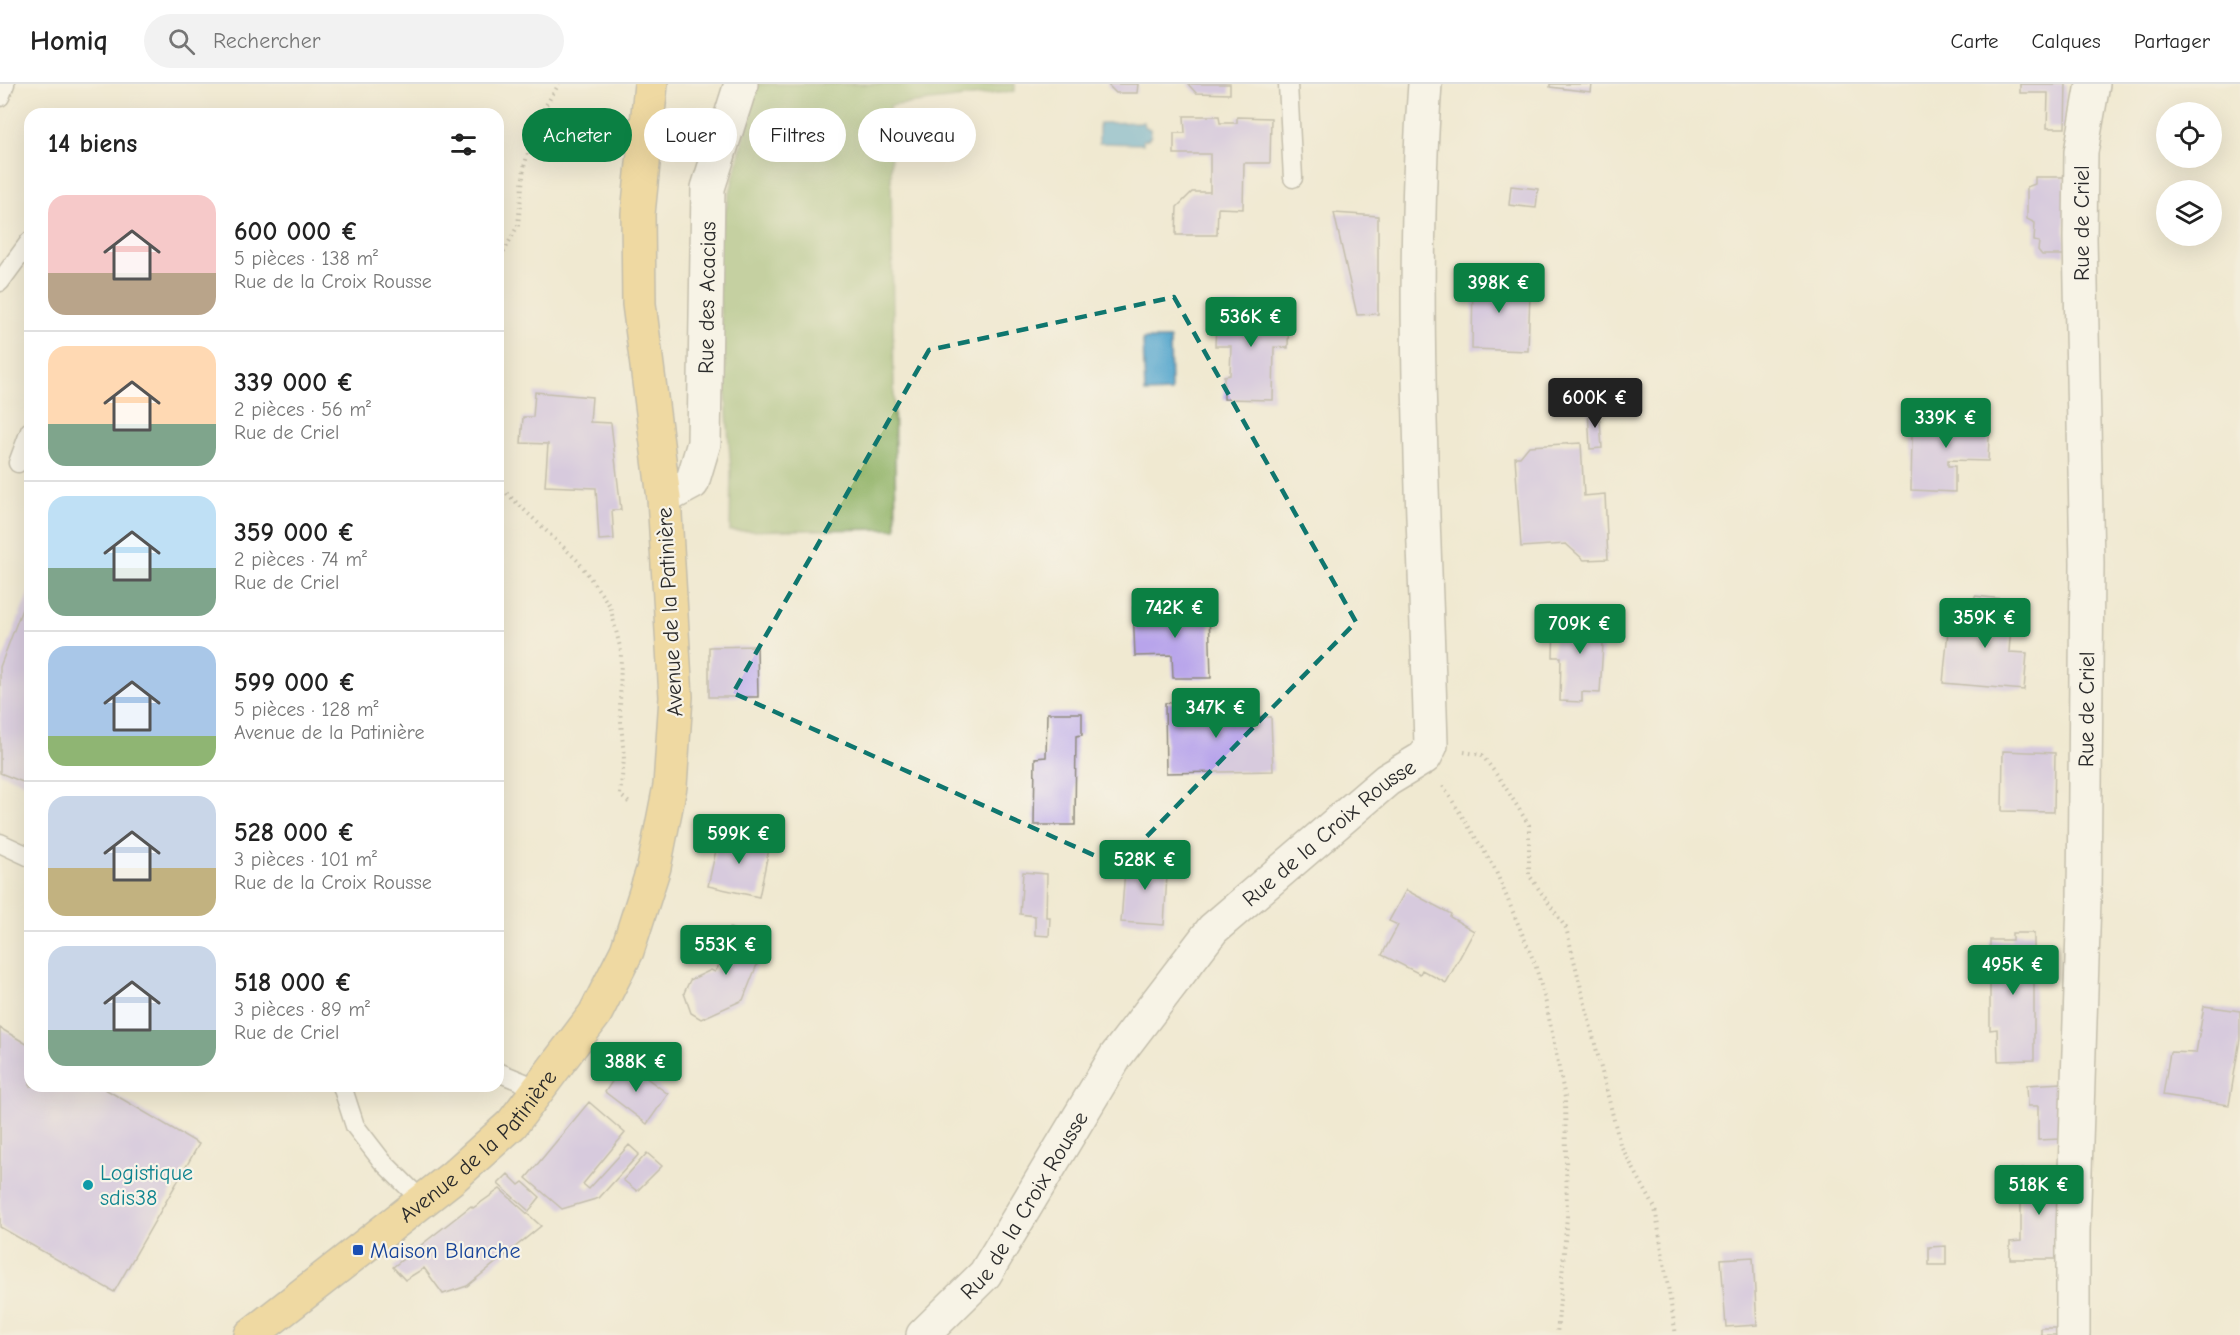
<!DOCTYPE html>
<html lang="fr">
<head>
<meta charset="utf-8">
<style>
	:root { --surface:#fff; --page:#f2f2f2; --text:#222; --muted:#767676; --line:#e0e0e0; --accent:#0b8043 }
	body { margin:0; font-family:"Comic Neue",sans-serif; background:var(--page); color:var(--text); height:100vh; display:flex; flex-direction:column; font-size:22px; white-space:nowrap }
	* { box-sizing:border-box; margin:0 }
	p { font-size:20px; color:var(--muted) }
	.icon { flex:none; width:33px; height:33px; fill:none; stroke:currentColor; stroke-width:2; stroke-linecap:round; stroke-linejoin:round }
	.map { position:relative; flex:1; overflow:hidden }
	.details { position:absolute; left:24px; top:24px; width:480px; height:984px; display:flex; flex-direction:column; background:var(--surface); border-radius:18px; box-shadow:0 6px 24px #0002 }
	.details>* { flex:none }
	.hud { position:absolute; left:522px; top:24px; width:570px; height:54px; display:flex; gap:12px }
	.fabs { position:absolute; left:2156px; top:18px; display:grid; gap:12px }
	.fabs a { display:grid; place-items:center; width:66px; height:66px; border-radius:50%; background:var(--surface); box-shadow:0 6px 24px #0002; font-size:30px }
	.price { position:absolute; translate:-50% -51px; padding:0 14px; border-radius:6px; background:var(--accent); color:#fff; font-size:20px; line-height:39px; filter:drop-shadow(0 2px 3px #0008) }
	.price::after { content:''; position:absolute; left:50%; top:36px; width:18px; height:14px; margin-left:-9px; background:inherit; clip-path:polygon(0 0,100% 0,50% 100%) }
	.price.current { background:#222; color:#fff }
	ul { padding:0; list-style:none }
	li { display:flex; align-items:center; gap:18px; height:150px; padding:0 24px }
	li+li { border-top:2px solid var(--line) }
	li span { display:grid; place-items:center; flex:none; width:168px; height:120px; border-radius:18px; color:#555 }
	li>.icon { margin-inline-start:auto }
	span .icon { width:72px; height:72px; fill:#fffc; stroke-width:1 }
	li b { font-size:26px }
	h2 { display:flex; justify-content:space-between; align-items:center; height:72px; padding:0 24px; font-size:26px }
	.pill { padding:0 21px; border-radius:27px; background:var(--surface); box-shadow:0 6px 24px #0002; font-size:21px; line-height:54px }
	.pill.current { background:var(--accent); color:#fff }
	header { display:flex; align-items:center; gap:36px; box-sizing:border-box; height:84px; padding:0 30px; background:var(--surface); border-bottom:2px solid var(--line) }
	header strong { font-size:28px }
	nav { display:flex; gap:33px; margin-inline-start:auto; font-size:21px }
	.search { width:420px; height:54px; background:var(--page); display:flex; align-items:center; gap:15px; box-sizing:border-box; padding:0 21px; border-radius:33px; color:var(--muted); font-size:22px }
	.map>svg:first-child { display:block }
</style>
</head>
<body>
<header>
<strong>Homiq</strong>
<div class="search"><svg class="icon" aria-label="search" viewBox="0 0 24 24"><circle cx="10" cy="10" r="6"/><path d="M15 15l6 6"/></svg>Rechercher</div>
<nav><a>Carte</a><a>Calques</a><a>Partager</a></nav>
</header>
<div class="map">
<svg width="2240" height="1251" viewBox="0 0 2240 1251">
	<rect width="100%" height="100%" fill="#f7f3e8"/>
	<filter id="ink" filterUnits="userSpaceOnUse"><feTurbulence type="fractalNoise" baseFrequency=".0167" numOctaves="2"/><feDisplacementMap in="SourceGraphic" scale="12" xChannelSelector="R" yChannelSelector="G"/><feConvolveMatrix kernelMatrix="1 2 1 2 8 2 1 2 1" color-interpolation-filters="sRGB"/></filter>
	<filter id="wash" filterUnits="userSpaceOnUse"><feTurbulence type="fractalNoise" baseFrequency=".008" numOctaves="4" result="noise"/><feDisplacementMap in="SourceGraphic" scale="24" xChannelSelector="R" yChannelSelector="G"/><feGaussianBlur stdDeviation="1.35" result="paint"/><feColorMatrix in="noise" values="0 0 0 0 0 0 0 0 0 0 0 0 0 0 0 0 0 1.4 0 .05"/><feComposite in="paint" operator="in"/></filter>
	<g filter="url(#wash)">
		<rect width="100%" height="100%" fill="#f0e9d1"/>
		<!-- forest -->
		<path fill="#90b266" stroke="#5e6e48" stroke-width="1.5" d="M757 0H1015V7L890 22 896 445 730 447 731 388 716 164Z"/>
		<!-- water -->
		<path fill="#51a4cc" stroke="#3e687c" stroke-width="1.5" d="M1143 38 1144 42 1150 45 1151 51 1148 55 1143 56V60L1099 59V39Z
			M1143 255H1170L1171 308 1145 309Z"/>
		<g id="blocks">
			<!-- building -->
			<path fill="#b8a4eb" d="M1107 0H1138L1137 9H1116Z
				M1188 0H1230V10L1196 9Z
				M1550 0H1592L1591 8 1550 3Z
				M2020 0H2066L2065 44H2047L2048 9H2020Z
				M1184 32H1219L1220 39H1237V33L1271 34 1270 79H1244L1243 125 1218 124 1217 151H1176L1177 123 1192 108H1210V70H1174V49H1185Z
				M2035 93H2065V171H2042L2038 166 2039 158 2034 157 2035 139 2027 135V103L2035 100Z
				M1511 102 1538 105 1536 124 1509 121Z
				M1334 129 1378 132V230L1357 231Z
				M1473 189 1514 190 1512 207 1530 209 1528 267 1472 265Z
				M1217 220 1289 223 1288 264 1274 263 1273 316 1224 315V292L1230 291 1231 262H1215Z
				M535 308 592 313 590 338 611 339 621 426H612L614 455 599 456 596 404 545 402 548 360 521 359 523 333H533Z
				M1588 325H1599L1602 364 1590 365Z
				M1918 330 1990 332 1988 377 1948 376V382H1955V408L1911 406 1912 350H1919Z
				M1581 359 1584 412 1605 410 1608 475 1584 476 1566 460 1521 463 1515 373H1520L1529 362Z
				M30 504V701L0 689V583Z
				M1975 512 2013 516 2009 568 2027 569 2024 606 1943 599 1949 536 1973 538Z
				M1175 522V527L1209 526 1211 594H1173L1172 571 1135 572 1133 523Z
				M1584 527 1605 528 1600 609 1582 608V618L1560 617 1561 573H1553L1554 538 1582 540Z
				M757 562 758 613H709V563Z
				M1191 617H1238V633H1271L1273 687 1166 689 1165 619Z
				M1047 629H1082V651L1076 652 1075 741H1034L1035 674 1046 673Z
				M2003 667 2055 669 2054 728 2002 727Z
				M720 748 770 760 759 813 708 802Z
				M1126 772 1168 775 1164 841 1121 838Z
				M1023 788 1047 790 1046 833H1050L1049 852 1035 851V832L1020 830Z
				M1406 806 1451 830 1450 833 1474 847 1446 899 1422 886 1420 890 1382 871 1398 841 1389 837Z
				M730 844 766 858 743 916 701 935 691 929 684 909 690 896 711 886 715 888 719 881 713 878Z
				M2012 849H2034V976L1998 977 1997 945 1990 946V856H2012Z
				M2204 922 2240 927V955L2229 1021 2163 1011 2170 968 2196 969Z
				M0 944 30 962V1002H100L199 1060 114 1208 0 1143Z
				M625 978 668 1010 647 1040 605 1008Z
				M2062 999 2061 1055 2038 1056V1022H2028L2027 1001Z
				M589 1018 625 1049 583 1100 589 1105 629 1061 639 1070 599 1114 562 1125 526 1094Z
				M647 1069 662 1082 637 1107 623 1096Z
				M2021 1085H2061L2060 1175H2010V1158L2021 1157Z
				M508 1090 519 1101 523 1098 540 1113 529 1127 498 1100Z
				M500 1105 541 1142 467 1202 443 1210 424 1184 405 1196 393 1183 471 1122 473 1124Z
				M1946 1162V1181H1929V1163Z
				M1753 1173 1757 1241 1726 1243 1721 1175Z
				M2041 1244H2058V1251H2041Z"/>
		</g>
	</g>
	<g filter="url(#ink)">
		<use href="#blocks" fill-opacity="0" stroke="#8e8a7e" stroke-width="1.5"/>
		<g fill="none" stroke-linecap="round" stroke-linejoin="round">
			<!-- service casing -->
			<g stroke="#8e8a7e" stroke-width="21">
				<path id="service" d="M1288 0 1293 94
					M0 13 5 0
					M0 198 30 157
					M18 379 30 347
					M0 759 30 773
					M498 988 539 1005
					M342 1002 355 1042 382 1077 422 1117"/>
			</g>
			<!-- minor casing -->
			<g stroke="#8e8a7e" stroke-width="36">
				<g id="minor">
					<path id="s1" d="M664 414 692 399 704 359 708 104 741 0"/>
					<path id="s2" d="M923 1251 985 1190 1116 972 1213 845 1387 696 1425 673 1431 661C1425 441 1409 220 1425 0"/>
					<path id="s3" d="M2073 1251V1148L2084 816 2087 479 2080 154 2081 68 2093 0"/>
				</g>
			</g>
			<!-- primary casing -->
			<g stroke="#8e8a7e" stroke-width="36">
				<g id="primary">
					<path id="s4" d="M251 1251 453 1093 512 1040 595 930 627 867 654 783 670 702 676 613 664 414 639 220 638 130 651 0"/>
				</g>
			</g>
			<!-- path -->
			<path stroke="#8e8a7e" stroke-width="4" stroke-dasharray="1.5 4.5" stroke-linecap="butt" d="M498 179 518 141 524 83 538 34 559 0
				M498 401 578 477 610 522 621 567 620 625 624 675 620 711 632 721
				M1464 668 1482 671 1502 698 1529 741V791L1566 844 1620 1060 1655 1124 1676 1251
				M1443 702 1494 783 1535 880 1546 919 1565 1014 1567 1132 1557 1251"/>
			<!-- service -->
			<use href="#service" stroke="#fff" stroke-width="18"/>
			<!-- minor -->
			<use href="#minor" stroke="#fff" stroke-width="33"/>
			<!-- primary -->
			<use href="#primary" stroke="#edc569" stroke-width="33"/>
		</g>
	</g>
	<!-- marked area -->
	<path d="M0 0H2240V1251H0ZM1174 213 1356 538 1118 782 733 609 929 266Z" fill="#f0e9d1" fill-opacity=".55" fill-rule="evenodd"/>
	<path fill="none" stroke="#0f766e" stroke-width="4.5" stroke-dasharray="12 8" stroke-linejoin="round" d="M1174 213 1356 538 1118 782 733 609 929 266Z"/>
	<!-- markers -->
	<circle fill="#0f9aa8" stroke="#f7f3e8" stroke-width="2" cx="88" cy="1101" r="6"/>
	<rect fill="#1a4fb4" stroke="#f7f3e8" stroke-width="2" x="352" y="1160" width="12" height="12" rx="3"/>
	<g text-anchor="middle" stroke-width="4.5" stroke-linejoin="round" paint-order="stroke">
		<!-- street labels -->
		<g font-size="22" fill="#2b2b2b" stroke="#f7f3e8">
			<text transform="translate(2081 139) rotate(-90)" y="8">Rue de Criel</text>
			<text dy="8" stroke="none"><textPath href="#s1" startOffset="219">Rue des Acacias</textPath></text>
			<text transform="translate(669 528) rotate(-93)" y="8">Avenue de la Patinière</text>
			<text dy="8" stroke="none"><textPath href="#s3" startOffset="626">Rue de Criel</textPath></text>
			<text dy="8" stroke="none"><textPath href="#s2" startOffset="652">Rue de la Croix Rousse</textPath></text>
			<text dy="8" stroke="none"><textPath href="#s4" startOffset="296">Avenue de la Patinière</textPath></text>
			<text dy="8" stroke="none"><textPath href="#s2" startOffset="166">Rue de la Croix Rousse</textPath></text>
		</g>
		<!-- culture labels -->
		<g font-size="22" fill="#0d838f" stroke="#f7f3e8" text-anchor="start">
			<text x="100" y="1096">Logistique<tspan x="100" dy="25">sdis38</tspan></text>
		</g>
		<!-- transit labels -->
		<g font-size="22" fill="#164399" stroke="#f7f3e8" text-anchor="start">
			<text x="370" y="1174">Maison Blanche</text>
		</g>
	</g>
</svg>
<div class="fabs">
<a><svg class="icon" aria-label="locate" viewBox="0 0 24 24"><circle cx="12" cy="12" r="6"/><path d="M12 2v4M12 18v4M2 12h4M18 12h4"/></svg></a>
<a><svg class="icon" aria-label="layers" viewBox="0 0 24 24"><path d="M12 4l9 5-9 5-9-5zM3 14l9 5 9-5"/></svg></a>
</div>
<b class="price" style="left:1499px;top:230px">398K €</b>
<b class="price" style="left:1251px;top:264px">536K €</b>
<b class="price current" style="left:1595px;top:345px">600K €</b>
<b class="price" style="left:1946px;top:365px">339K €</b>
<b class="price" style="left:1175px;top:555px">742K €</b>
<b class="price" style="left:1985px;top:565px">359K €</b>
<b class="price" style="left:1580px;top:571px">709K €</b>
<b class="price" style="left:1216px;top:655px">347K €</b>
<b class="price" style="left:739px;top:781px">599K €</b>
<b class="price" style="left:1145px;top:807px">528K €</b>
<b class="price" style="left:726px;top:892px">553K €</b>
<b class="price" style="left:2013px;top:912px">495K €</b>
<b class="price" style="left:636px;top:1009px">388K €</b>
<b class="price" style="left:2039px;top:1132px">518K €</b>
<div class="hud">
<a class="pill current">Acheter</a>
<a class="pill">Louer</a>
<a class="pill">Filtres</a>
<a class="pill">Nouveau</a>
</div>
<section class="details">
<h2>14 biens<svg class="icon" aria-label="filters" viewBox="0 0 24 24"><path d="M4 7h16M4 17h16"/><circle cx="9" cy="7" r="2"/><circle cx="15" cy="17" r="2"/></svg></h2>
<ul>
<li><span style="background:linear-gradient(#f6c9c9 65%,#b9a48a 0)"><svg class="icon" aria-label="home" viewBox="0 0 24 24"><path d="M3 11l9-7 9 7M6 9v11h12V9"/></svg></span><div><b>600 000 €</b><p>5 pièces · 138 m²</p><p>Rue de la Croix Rousse</p></div></li>
<li><span style="background:linear-gradient(#ffd9b3 65%,#7fa58c 0)"><svg class="icon" aria-label="home" viewBox="0 0 24 24"><path d="M3 11l9-7 9 7M6 9v11h12V9"/></svg></span><div><b>339 000 €</b><p>2 pièces · 56 m²</p><p>Rue de Criel</p></div></li>
<li><span style="background:linear-gradient(#bfe0f5 60%,#7fa58c 0)"><svg class="icon" aria-label="home" viewBox="0 0 24 24"><path d="M3 11l9-7 9 7M6 9v11h12V9"/></svg></span><div><b>359 000 €</b><p>2 pièces · 74 m²</p><p>Rue de Criel</p></div></li>
<li><span style="background:linear-gradient(#a9c7e8 75%,#8fb573 0)"><svg class="icon" aria-label="home" viewBox="0 0 24 24"><path d="M3 11l9-7 9 7M6 9v11h12V9"/></svg></span><div><b>599 000 €</b><p>5 pièces · 128 m²</p><p>Avenue de la Patinière</p></div></li>
<li><span style="background:linear-gradient(#c9d6e8 60%,#c2b280 0)"><svg class="icon" aria-label="home" viewBox="0 0 24 24"><path d="M3 11l9-7 9 7M6 9v11h12V9"/></svg></span><div><b>528 000 €</b><p>3 pièces · 101 m²</p><p>Rue de la Croix Rousse</p></div></li>
<li><span style="background:linear-gradient(#c9d6e8 70%,#7fa58c 0)"><svg class="icon" aria-label="home" viewBox="0 0 24 24"><path d="M3 11l9-7 9 7M6 9v11h12V9"/></svg></span><div><b>518 000 €</b><p>3 pièces · 89 m²</p><p>Rue de Criel</p></div></li>
</ul>
</section>
</div>
</body>
</html>
